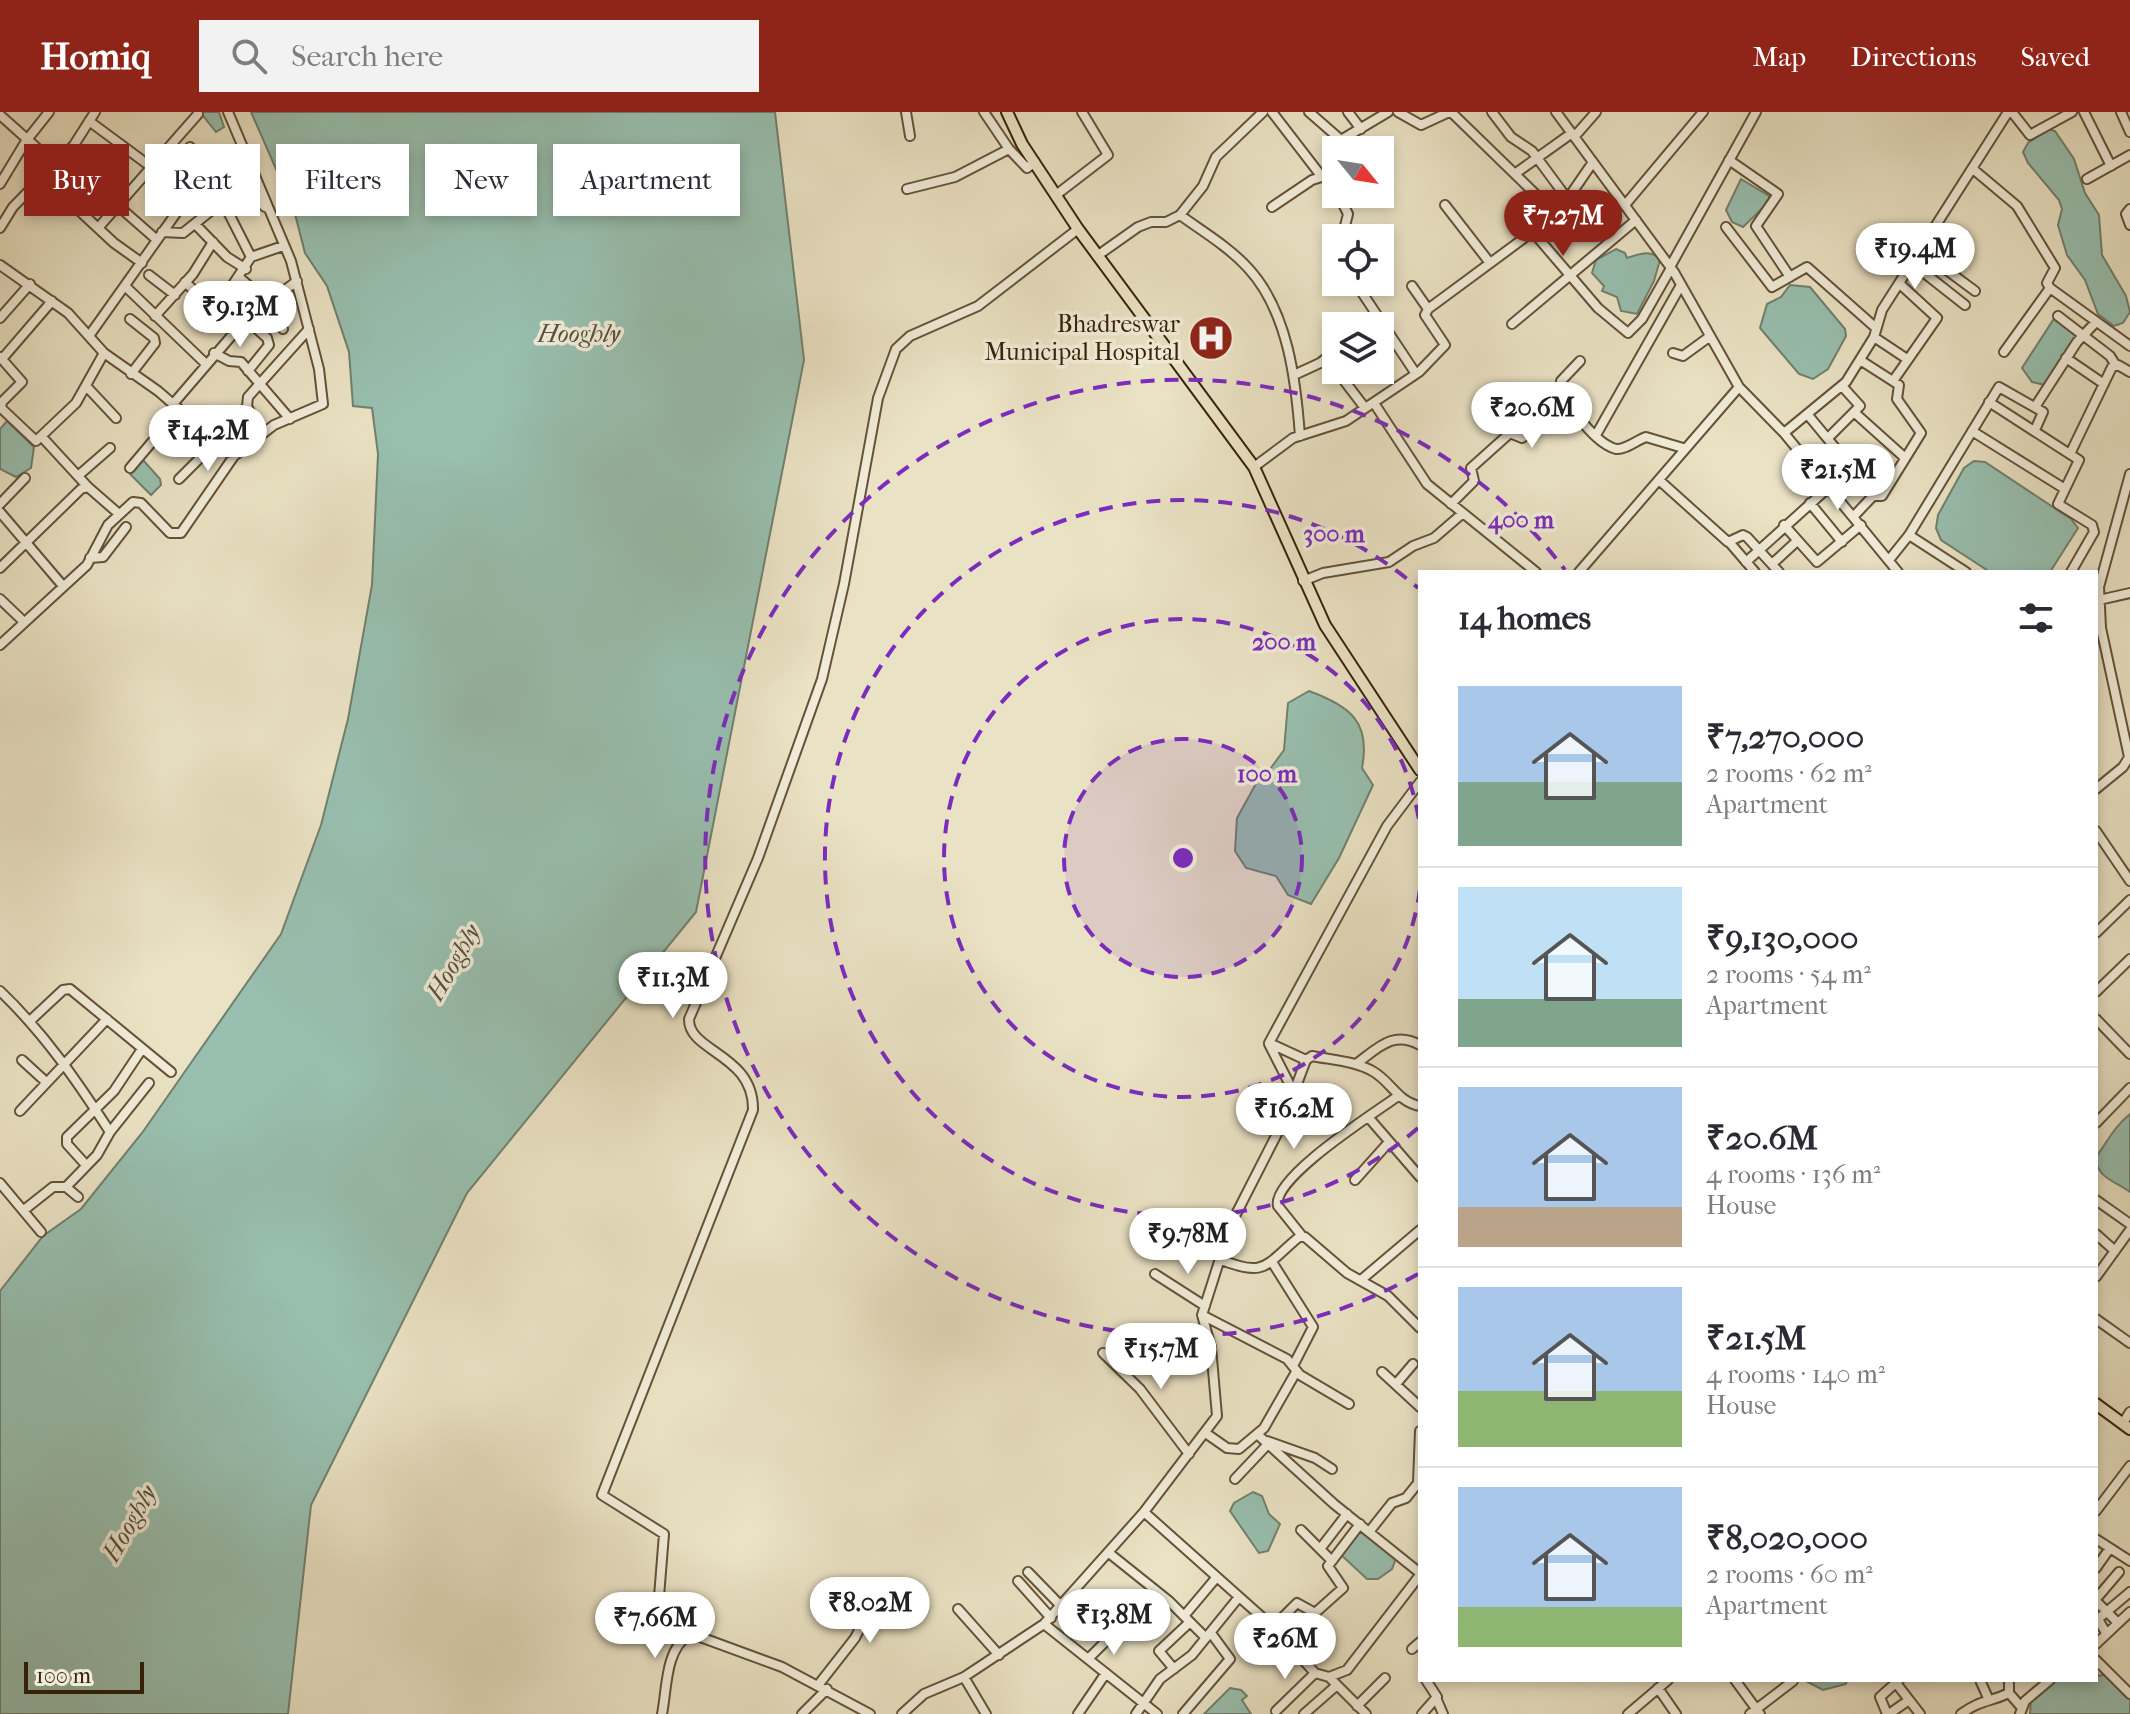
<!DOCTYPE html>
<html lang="en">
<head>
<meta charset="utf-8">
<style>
	:root { --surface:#fff; --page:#f2f2f3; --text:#2b2b33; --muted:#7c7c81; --line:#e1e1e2; --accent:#8f2418 }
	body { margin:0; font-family:"IM FELL French Canon",serif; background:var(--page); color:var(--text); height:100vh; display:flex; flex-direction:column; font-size:30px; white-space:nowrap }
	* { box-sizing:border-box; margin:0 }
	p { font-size:26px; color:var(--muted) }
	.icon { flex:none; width:44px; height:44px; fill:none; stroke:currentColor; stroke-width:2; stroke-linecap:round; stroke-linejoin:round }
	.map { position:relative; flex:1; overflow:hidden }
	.drawer { position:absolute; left:1418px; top:458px; width:680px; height:1112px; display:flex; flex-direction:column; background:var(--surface); border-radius:0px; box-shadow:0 4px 12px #0003 }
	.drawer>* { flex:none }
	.guide { position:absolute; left:24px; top:32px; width:760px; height:72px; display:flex; gap:16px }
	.needle { width:52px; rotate:120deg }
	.controls { position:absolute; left:1322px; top:24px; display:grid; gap:16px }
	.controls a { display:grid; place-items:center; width:72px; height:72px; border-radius:0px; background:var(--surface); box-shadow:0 4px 12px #0003; font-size:40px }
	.scale { position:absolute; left:24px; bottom:20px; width:120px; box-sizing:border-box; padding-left:8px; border:4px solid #372209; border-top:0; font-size:22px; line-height:28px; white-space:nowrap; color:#372209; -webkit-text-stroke:6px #f1ecd9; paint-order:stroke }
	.price { position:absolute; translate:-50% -68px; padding:0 18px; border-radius:28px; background:#fff; color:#222; font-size:26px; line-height:52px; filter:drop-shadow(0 2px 4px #0008) }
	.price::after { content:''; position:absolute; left:50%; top:48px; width:24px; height:18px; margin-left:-12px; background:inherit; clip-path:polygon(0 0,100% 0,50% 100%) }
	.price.on { background:var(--accent); color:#fff }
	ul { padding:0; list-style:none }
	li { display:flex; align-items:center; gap:24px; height:200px; padding:0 40px }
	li+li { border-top:2px solid var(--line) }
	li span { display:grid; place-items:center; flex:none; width:224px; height:160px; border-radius:0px; color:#555 }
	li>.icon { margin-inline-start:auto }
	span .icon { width:96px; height:96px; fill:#fffc; stroke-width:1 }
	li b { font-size:34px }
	h2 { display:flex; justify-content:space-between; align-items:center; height:96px; padding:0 40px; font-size:34px }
	.chip { padding:0 28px; border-radius:0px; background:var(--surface); box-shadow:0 4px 12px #0003; font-size:28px; line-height:72px }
	.chip.on { background:var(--accent); color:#fff }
	header { display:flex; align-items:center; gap:48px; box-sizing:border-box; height:112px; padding:0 40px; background:var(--accent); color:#fff }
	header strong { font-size:38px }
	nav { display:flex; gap:44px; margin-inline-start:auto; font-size:28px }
	.search { width:560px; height:72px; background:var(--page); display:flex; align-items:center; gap:20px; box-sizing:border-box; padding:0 28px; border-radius:0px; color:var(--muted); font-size:30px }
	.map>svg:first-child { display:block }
</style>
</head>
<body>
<header>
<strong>Homiq</strong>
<div class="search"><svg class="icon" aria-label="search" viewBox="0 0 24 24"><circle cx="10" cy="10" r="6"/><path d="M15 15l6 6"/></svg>Search here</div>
<nav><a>Map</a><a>Directions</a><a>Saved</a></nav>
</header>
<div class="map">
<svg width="2130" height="1602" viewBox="0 0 2130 1602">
	<rect width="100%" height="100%" fill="#eae2c4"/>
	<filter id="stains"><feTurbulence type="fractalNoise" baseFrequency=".0025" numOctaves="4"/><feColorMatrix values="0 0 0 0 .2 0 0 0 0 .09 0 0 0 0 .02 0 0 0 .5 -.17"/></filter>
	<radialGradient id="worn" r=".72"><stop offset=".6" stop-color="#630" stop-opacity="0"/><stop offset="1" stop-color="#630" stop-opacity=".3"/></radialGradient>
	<!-- water -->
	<path fill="#98bfaf" stroke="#71806d" stroke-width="2" d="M200 0H219L224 15 216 20Z
		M251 0H775L804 248 696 800 467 1081 311 1393 288 1602H0V1179L43 1124 81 1097 142 1021 281 822 321 713 348 607 372 473 378 342 372 296 353 294 349 240 327 174 305 141 294 98Z
		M2048 17 2055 19 2074 47 2085 81 2099 103 2102 143 2126 184 2130 200 2123 211 2114 214 2098 202 2085 168 2067 143 2058 113 2062 97 2059 88 2028 51 2023 40 2028 31Z
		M1741 67 1769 84 1770 89 1743 115 1732 110 1726 98Z
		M1616 137 1625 141 1627 146C1637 143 1651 136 1660 148L1654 169 1637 202 1621 199 1617 185 1602 179 1604 174 1592 161 1596 148Z
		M1790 173 1810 175 1845 217 1846 224 1828 257 1813 267 1799 262 1760 216 1767 192 1781 185Z
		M2055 205 2077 225 2045 273 2032 270 2022 256Z
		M7 309 34 335 31 356 16 365 0 357V317Z
		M143 348 160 367 161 373 151 383 130 362Z
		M1974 349 1985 350 2071 407 2078 416 2050 460H1990L1941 428 1936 416 1938 403 1964 356Z
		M1309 579C1350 594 1371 610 1362 656L1373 673 1339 746 1311 792 1288 783 1276 764 1246 756 1235 739 1237 706 1258 668 1265 664 1284 638 1288 591Z
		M2130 1002V1080C2115 1069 2096 1066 2096 1045 2108 1029 2114 1015 2130 1002Z
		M1253 1380 1262 1384 1269 1402 1280 1412 1268 1439 1259 1441 1230 1399 1234 1391Z
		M1359 1416 1396 1446 1392 1457 1378 1467H1367L1339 1441Z
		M2096 1558 2099 1564 2106 1562 2130 1587V1602H2030L2031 1587 2054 1568H2096Z
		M1804 1568H1847L1846 1572 1823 1578Z
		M1230 1576 1241 1578 1247 1584 1242 1588 1251 1602H1204Z"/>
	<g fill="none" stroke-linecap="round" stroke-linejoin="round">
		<!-- minor casing -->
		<g stroke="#645238" stroke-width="12">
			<path id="minor" d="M906 0 910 24
				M984 0 1009 37
				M1272 0 1322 65
				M1309 0 1341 28 1388 0
				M1348 0 1361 17
				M1398 0 1421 13 1449 0
				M1451 0 1556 102
				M1492 0 1511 25 1532 39 1569 89
				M1556 0 1674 160 1739 275 1784 321 1898 460
				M2012 0 2030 23 2072 0
				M2084 0 2111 54
				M2121 0 2130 20
				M0 3 55 52
				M89 9 189 83
				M1575 24 1596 0
				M190 35 214 62
				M1336 48 1328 63 1336 79
				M1729 48 1778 82 1756 114 1790 165
				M1973 57 2017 94 2055 156 2047 171 2050 176 2130 234
				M1516 61 1572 21
				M42 64 114 131 142 151
				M2087 67 2130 43
				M0 72 26 29 49 0
				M907 77 955 65 1009 37 1027 56 1035 50
				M59 81 86 53
				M1338 82 1348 102 1342 126
				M1056 83 1108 43 1082 0
				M116 92 157 128
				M1445 93 1490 151
				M1625 93 1703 0
				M1272 95 1312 68 1328 63
				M2130 97 2126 102 2130 113
				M79 98 110 57
				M1180 103C1202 119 1229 135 1248 156 1288 199 1296 269 1300 324
				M195 112 227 145 246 157
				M1726 115 1772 175 1807 155 1876 216
				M0 116 13 95 74 33 95 0
				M98 116 198 2
				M162 120 183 121 237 78 246 79 265 95
				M1533 120 1598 196 1628 221 1642 207 1671 156
				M1921 139 1975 179
				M1097 144 1138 115 1151 110H1166L1180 103 1203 74 1216 45 1263 0
				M251 145 283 134
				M1913 152 1965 193
				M0 153 68 201 104 241 158 279 180 298 198 320 234 344
				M1670 155 1756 0
				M149 163 175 183
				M240 166 267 189 283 217
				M185 170 236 218
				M1355 170 1416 262
				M1412 174 1428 197
				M126 175 206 252
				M216 198 251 145 222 88
				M155 204 193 162 213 130
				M2058 204 2110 244 2115 252
				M0 206 30 172
				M130 207 154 226 155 231 131 262
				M246 207 267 226 269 233 248 259
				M1512 212 1636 108
				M89 224 189 83 246 39
				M1874 225 1907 247
				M2004 240 2050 176
				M214 241 229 249 241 250 290 307
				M1673 241 1683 244 1709 225
				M0 245 22 270 2 290 1 296 36 329 76 291 104 241
				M1327 246 1365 296
				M2066 246 2104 272
				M2 247 52 189
				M1294 263 1320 251 1336 238
				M1893 269 1937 206 1900 172
				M87 275 116 306
				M1564 290C1578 303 1596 332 1616 337 1625 338 1637 328 1646 325L1683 336
				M1989 290 2079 348 2058 392 2092 413 2094 420 2071 460
				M1374 291 1427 372 1536 460
				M173 292 246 207 297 169
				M2035 295 2077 230 2095 211
				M1855 301 1904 345
				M1808 303 1875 384
				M210 306 243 336
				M1972 319 2065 377
				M1784 321 1846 270 1874 225 1882 198 2008 0
				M261 322 247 294 248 285 309 217
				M1596 323 1681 173
				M42 325 88 375
				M1828 326 1860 294 1842 274
				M2070 342 2112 255 2118 253 2130 260
				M1254 355 1293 326 1346 309 1419 260 1445 233 1425 203 1428 197 1558 101 1593 50
				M130 356 152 330 185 304
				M79 363 110 336
				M179 367 214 332
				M1659 368 1728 430 1743 423 1747 425 1779 460
				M1810 391 1842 430
				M0 392 25 366
				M1451 392 1474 369 1471 356 1510 321 1522 326 1562 297 1561 269 1580 249
				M0 400 63 474
				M1854 404 1873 384H1882L1921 321 1897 287 1899 273 1860 248
				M1784 413 1817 450 1861 413
				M1909 423 1966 460
				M1730 431 1755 460
				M90 446 103 445 126 415
				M1889 448 1909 423 1999 275 2043 300 2035 318
				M1746 450 1829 375
				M1772 452 1797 429
				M0 456 81 377 88 375 119 402
				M1579 460 1739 275
				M1303 469 1323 461 1389 450 1413 434 1434 426 1463 401
				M0 487 23 509
				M2099 488 2130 481
				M0 533 87 453 108 413 133 390 141 391 170 421H181L234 344 274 313 323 292 319 257 291 149 228 0
				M2096 677 2123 655 2129 645 2101 516 2099 475 2130 362
				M2096 719 2130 769
				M2096 821 2130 788
				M0 879C44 921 77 969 110 1020L97 1043 66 1075 78 1085
				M2096 880 2130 847
				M2096 907 2130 942
				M31 908 63 878 70 877 171 960
				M1269 932 1293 979
				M22 948 46 970
				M1306 948 1269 931 1387 714 1420 670
				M1356 952C1378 936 1393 918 1420 933
				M1420 994C1398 990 1392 971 1374 960 1356 949 1332 948 1312 944L1306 948 1281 1014 1231 1112 1202 1203 1211 1235 1217 1304 1144 1400 1273 1515 1315 1561 1329 1565 1347 1558 1420 1463
				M20 999 107 907
				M1369 1006 1420 1065
				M2096 1011 2130 976
				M110 1020 149 971
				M86 1053 67 1032V1025L114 979 142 937
				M1355 1068 1389 1030
				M0 1071 41 1120
				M2096 1088 2130 1112
				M24 1098 53 1075H66
				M2096 1122 2115 1139
				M1302 1124 1278 1094C1271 1066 1375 1001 1398 984
				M1219 1147C1266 1166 1264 1154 1299 1125H1305L1347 1161 1388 1184 1420 1216
				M1272 1150 1313 1215 1293 1254
				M1155 1162 1205 1194
				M2096 1165 2130 1118
				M1361 1168 1420 1118
				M1202 1203 1287 1247 1300 1263 1349 1292
				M2096 1207 2130 1231
				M1103 1241 1140 1277 1189 1342
				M1382 1260 1420 1295
				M1396 1272 1413 1252
				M2123 1311 2130 1300
				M1207 1322 1227 1336 1239 1337 1264 1316 1296 1260
				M1257 1322 1334 1392 1420 1461
				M1267 1329 1315 1346 1332 1357
				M1235 1367 1268 1332
				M2096 1399 2130 1354
				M1301 1418 1331 1448
				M1369 1420 1392 1391 1406 1386 1418 1371 1420 1319
				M2096 1427 2130 1449
				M1320 1437 1347 1402
				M1109 1441 1169 1489 1206 1526
				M2096 1456 2110 1436
				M1028 1460 1062 1495
				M1018 1469 1051 1506
				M2096 1487 2119 1460
				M2096 1489 2117 1510
				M958 1497 999 1543
				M1184 1504 1216 1466
				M1044 1512 1157 1602
				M1273 1515 1297 1491 1315 1501 1343 1476 1328 1454 1360 1412
				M2106 1521 2098 1507 2130 1480
				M2096 1532 2130 1500
				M1412 1537 1420 1530
				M1088 1547 1116 1519
				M2096 1548 2130 1582
				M1174 1557 1159 1539 1190 1510
				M964 1565 986 1602
				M1329 1565 1366 1602
				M1735 1568 1760 1602
				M1980 1568 1988 1586
				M1896 1571 1920 1602
				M819 1572 855 1526 883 1471
				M1658 1576 1676 1602
				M2009 1581V1568
				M1437 1588 1443 1602
				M1357 1594 1385 1566
				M1276 1599 1315 1561
				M662 1602C667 1578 665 1537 689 1523
				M802 1602 827 1577
				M870 1602 782 1555 662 1511 658 1497 664 1422 602 1383 753 998C754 942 688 940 689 907L758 746 822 567 844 472 878 286 896 237 910 224 978 194 1078 117
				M902 1602 924 1582 964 1565 1044 1512 1144 1400
				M1078 1602 1106 1561
				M1136 1602 1160 1567 1192 1543 1239 1485
				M1183 1602 1230 1547 1211 1521
				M1304 1602 1337 1573
				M1422 1602 1437 1585 1426 1568
				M1628 1602 1668 1568
				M1750 1602 1793 1569
				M1887 1602 1880 1585 1899 1568
				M1889 1602 1909 1588
				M1961 1602C1982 1587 1988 1591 2009 1581L2022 1596
				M2020 1602 2025 1589 2050 1568"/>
		</g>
		<!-- major casing -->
		<g stroke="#372209" stroke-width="14">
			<path id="major" d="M1007 0 1022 32 1078 117 1254 355 1325 513 1420 658
				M2096 1292 2130 1317"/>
		</g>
		<!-- minor -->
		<use href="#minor" stroke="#f1ecd9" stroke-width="8"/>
		<!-- major -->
		<use href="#major" stroke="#eae2c4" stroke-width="10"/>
	</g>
	<!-- distance rings -->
	<circle cx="1183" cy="746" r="119" fill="#7b2cbf" fill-opacity=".12"/>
	<g fill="none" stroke="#7b2cbf" stroke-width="4" stroke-dasharray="14 10">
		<circle cx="1183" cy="746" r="119"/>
		<path d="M1420 777A239 239 0 1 1 1420 715"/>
		<path d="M1418 1016A358 358 0 1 1 1418 476"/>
		<path d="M1418 1162A478 478 0 1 1 1565 458"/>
	</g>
	<!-- icons -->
	<defs>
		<g id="hospital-disc" transform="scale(2.3)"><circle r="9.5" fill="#8f2418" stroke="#f1ecd9"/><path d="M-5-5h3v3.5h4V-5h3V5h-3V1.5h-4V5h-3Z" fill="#fff"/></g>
	</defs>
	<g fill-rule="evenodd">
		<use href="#hospital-disc" x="1211" y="226"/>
	</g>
	<g text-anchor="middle" stroke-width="7" stroke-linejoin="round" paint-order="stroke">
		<!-- poi labels -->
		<g font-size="24" fill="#372209" stroke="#f1ecd9" text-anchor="end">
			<text x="1180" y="220">Bhadreswar<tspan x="1180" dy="28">Municipal Hospital</tspan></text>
		</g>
		<!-- water labels -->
		<g font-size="26" font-style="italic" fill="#54513b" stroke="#f1ecd9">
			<text x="579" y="230">Hooghly</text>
			<text transform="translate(453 850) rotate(-60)" y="9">Hooghly</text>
			<text transform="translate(129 1411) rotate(-60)" y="9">Hooghly</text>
		</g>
	</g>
	<circle cx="1183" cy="746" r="12" fill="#7b2cbf" stroke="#f1ecd9" stroke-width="4"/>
	<g font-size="24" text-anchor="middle" font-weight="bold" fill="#7b2cbf" stroke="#f1ecd9" stroke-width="7" stroke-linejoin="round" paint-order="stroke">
		<text x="1521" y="416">400 m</text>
		<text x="1334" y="430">300 m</text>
		<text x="1284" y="538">200 m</text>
		<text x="1267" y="670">100 m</text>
	</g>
	<rect width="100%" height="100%" filter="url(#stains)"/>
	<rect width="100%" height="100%" fill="url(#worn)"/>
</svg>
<div class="controls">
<a><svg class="needle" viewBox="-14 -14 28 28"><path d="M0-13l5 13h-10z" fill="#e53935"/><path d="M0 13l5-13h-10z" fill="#7c7c81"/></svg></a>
<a><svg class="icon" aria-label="locate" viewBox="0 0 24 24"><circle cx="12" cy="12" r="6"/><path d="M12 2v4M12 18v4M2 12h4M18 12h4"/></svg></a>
<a><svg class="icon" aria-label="layers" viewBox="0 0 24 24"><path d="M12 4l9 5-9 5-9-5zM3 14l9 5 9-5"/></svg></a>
</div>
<div class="scale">100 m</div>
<b class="price on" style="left:1563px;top:146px">₹7.27M</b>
<b class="price" style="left:1915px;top:179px">₹19.4M</b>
<b class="price" style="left:240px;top:237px">₹9.13M</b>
<b class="price" style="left:1532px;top:338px">₹20.6M</b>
<b class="price" style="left:208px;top:361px">₹14.2M</b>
<b class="price" style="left:1838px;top:400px">₹21.5M</b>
<b class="price" style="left:673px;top:908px">₹11.3M</b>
<b class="price" style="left:1294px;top:1039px">₹16.2M</b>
<b class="price" style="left:1188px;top:1164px">₹9.78M</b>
<b class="price" style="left:1161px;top:1279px">₹15.7M</b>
<b class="price" style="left:870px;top:1533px">₹8.02M</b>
<b class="price" style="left:1114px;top:1545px">₹13.8M</b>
<b class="price" style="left:655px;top:1548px">₹7.66M</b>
<b class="price" style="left:1285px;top:1569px">₹26M</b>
<div class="guide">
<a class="chip on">Buy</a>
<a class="chip">Rent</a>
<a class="chip">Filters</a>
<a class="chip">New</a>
<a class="chip">Apartment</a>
</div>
<section class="drawer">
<h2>14 homes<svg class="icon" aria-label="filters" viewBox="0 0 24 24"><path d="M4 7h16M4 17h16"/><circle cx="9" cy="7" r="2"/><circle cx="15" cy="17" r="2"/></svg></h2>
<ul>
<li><span style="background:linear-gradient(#a9c7e8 60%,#7fa58c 0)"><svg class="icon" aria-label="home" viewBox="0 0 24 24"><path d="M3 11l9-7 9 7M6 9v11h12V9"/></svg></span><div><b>₹7,270,000</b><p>2 rooms · 62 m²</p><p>Apartment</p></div></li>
<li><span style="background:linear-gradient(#bfe0f5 70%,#7fa58c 0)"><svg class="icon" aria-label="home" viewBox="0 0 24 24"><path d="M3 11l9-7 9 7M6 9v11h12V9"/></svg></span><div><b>₹9,130,000</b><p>2 rooms · 54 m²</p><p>Apartment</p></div></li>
<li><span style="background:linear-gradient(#a9c7e8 75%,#b9a48a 0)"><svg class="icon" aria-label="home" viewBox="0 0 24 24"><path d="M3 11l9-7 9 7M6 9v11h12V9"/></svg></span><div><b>₹20.6M</b><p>4 rooms · 136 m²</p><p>House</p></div></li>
<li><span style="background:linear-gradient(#a9c7e8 65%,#8fb573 0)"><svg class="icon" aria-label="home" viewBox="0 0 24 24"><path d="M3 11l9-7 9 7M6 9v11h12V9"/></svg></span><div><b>₹21.5M</b><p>4 rooms · 140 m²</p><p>House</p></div></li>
<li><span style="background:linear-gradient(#a9c7e8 75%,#8fb573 0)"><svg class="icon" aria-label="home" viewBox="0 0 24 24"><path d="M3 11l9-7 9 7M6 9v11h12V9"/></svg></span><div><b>₹8,020,000</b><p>2 rooms · 60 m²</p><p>Apartment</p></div></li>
</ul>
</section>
</div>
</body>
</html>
